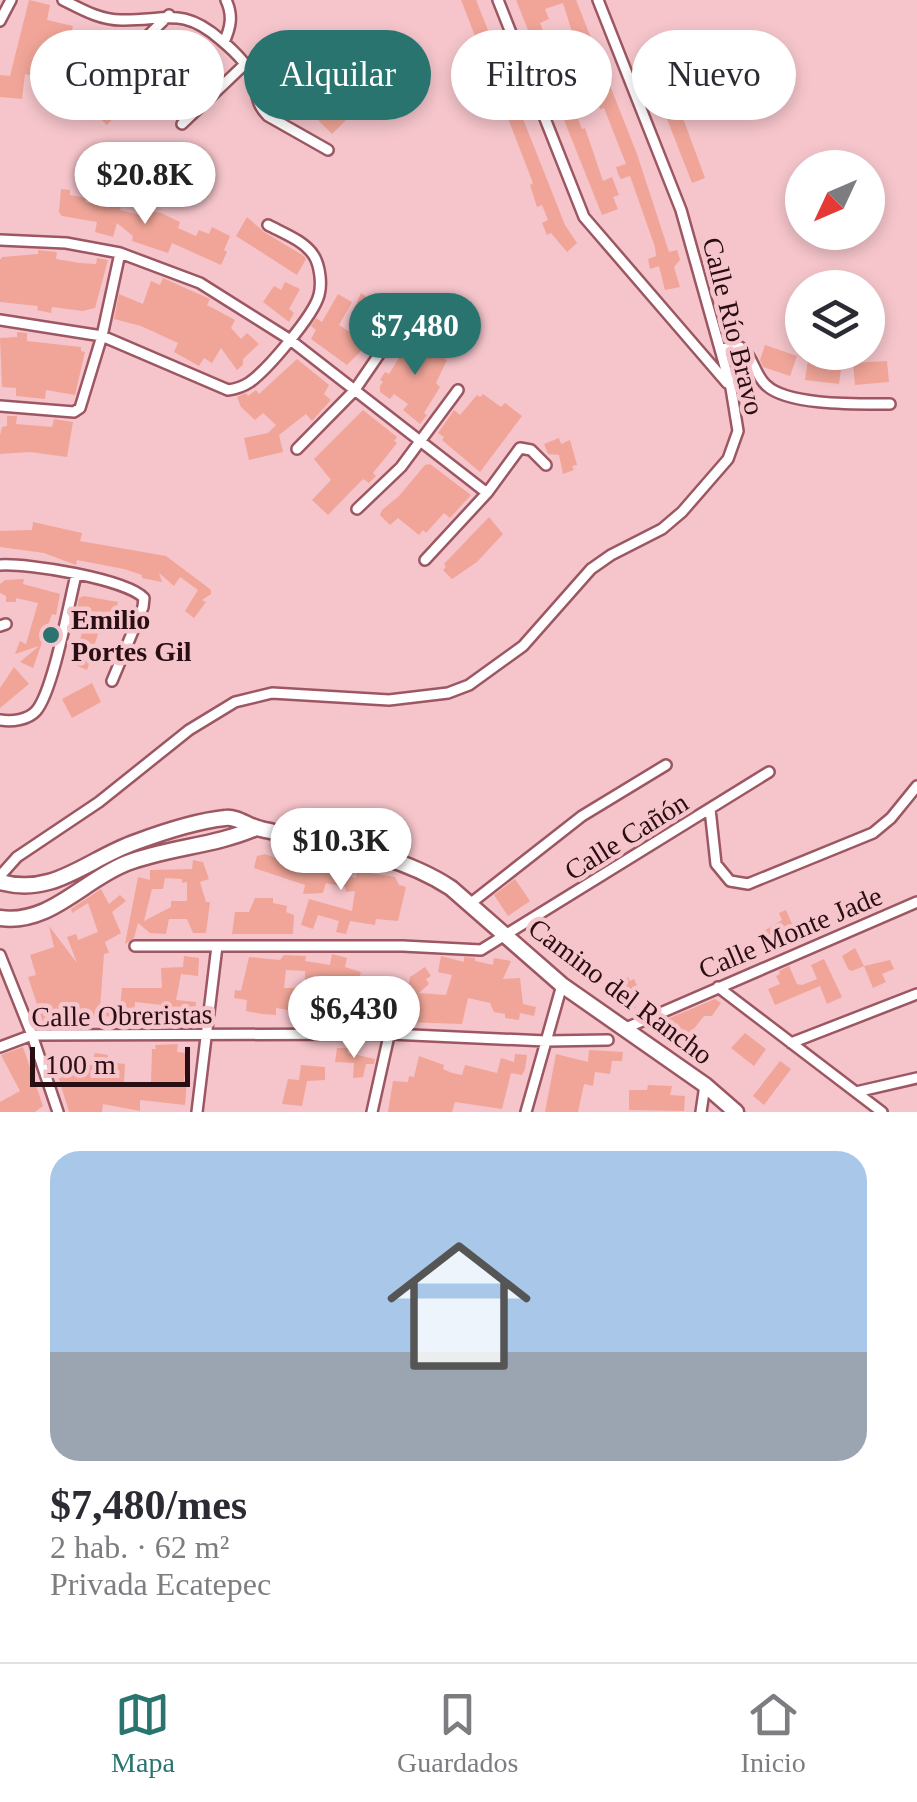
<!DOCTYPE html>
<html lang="es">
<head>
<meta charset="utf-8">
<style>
	:root { --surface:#fff; --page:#f2f2f3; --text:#2b2b33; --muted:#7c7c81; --line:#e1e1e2; --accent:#2a7470 }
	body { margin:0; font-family:"Times New Roman",serif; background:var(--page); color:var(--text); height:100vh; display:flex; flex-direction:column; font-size:38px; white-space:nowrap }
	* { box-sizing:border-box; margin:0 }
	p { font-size:32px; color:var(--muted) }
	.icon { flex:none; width:55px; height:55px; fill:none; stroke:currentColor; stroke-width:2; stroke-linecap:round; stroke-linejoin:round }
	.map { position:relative; height:1112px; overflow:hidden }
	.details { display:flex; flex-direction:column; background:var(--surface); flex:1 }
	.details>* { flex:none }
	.guide { position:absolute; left:30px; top:30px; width:858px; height:90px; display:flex; gap:20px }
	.needle { width:65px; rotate:226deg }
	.tools { position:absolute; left:785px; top:150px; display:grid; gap:20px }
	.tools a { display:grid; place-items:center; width:100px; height:100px; border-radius:50%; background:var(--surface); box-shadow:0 5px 15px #0003; font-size:50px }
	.scale { position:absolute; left:30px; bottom:25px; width:160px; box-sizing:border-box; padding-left:10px; border:5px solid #290e13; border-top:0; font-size:28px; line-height:35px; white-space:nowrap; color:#290e13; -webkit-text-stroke:8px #f5c5cb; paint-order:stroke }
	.price { position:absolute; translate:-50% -85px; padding:0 22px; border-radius:35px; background:#fff; color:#222; font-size:32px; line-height:65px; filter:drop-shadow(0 2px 5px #0008) }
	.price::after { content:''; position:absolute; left:50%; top:60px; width:30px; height:22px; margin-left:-15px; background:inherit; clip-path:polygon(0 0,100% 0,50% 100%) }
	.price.selected { background:var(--accent); color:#fff }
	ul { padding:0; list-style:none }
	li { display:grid; align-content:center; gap:20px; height:530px; padding:0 50px }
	li span { display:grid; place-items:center; height:310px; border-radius:30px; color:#555 }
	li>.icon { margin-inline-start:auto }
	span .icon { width:180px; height:180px; fill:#fffc; stroke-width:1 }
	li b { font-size:42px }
	.tag { padding:0 35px; border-radius:45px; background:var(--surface); box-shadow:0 5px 15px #0003; font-size:35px; line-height:90px }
	.tag.selected { background:var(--accent); color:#fff }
	.tab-bar { display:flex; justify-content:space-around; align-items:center; height:140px; border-top:2px solid var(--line); background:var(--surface); font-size:28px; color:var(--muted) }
	.tab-bar a { display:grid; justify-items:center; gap:5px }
	.tab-bar .selected { color:var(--accent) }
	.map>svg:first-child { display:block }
</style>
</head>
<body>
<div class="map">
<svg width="917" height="1112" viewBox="0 0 917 1112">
	<rect width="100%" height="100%" fill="#f5c5cb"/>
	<!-- building -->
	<path fill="#f0a598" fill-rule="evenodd" d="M29 0 50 5 47 20 73 26 64 59 39 53 33 76 25 74 22 99 0 97V75L10 76Z
		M461 0H476L565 225 577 243 567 252 551 233 547 235 542 223 548 220 542 205 537 207 530 185 533 183 502 103 500 99 492 102 483 81 489 79 486 73 489 72Z
		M516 0H576L637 154 669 252 677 250 680 260 674 267 680 287 665 290 659 266 650 269 648 259 656 256 655 247 630 176 621 179 618 174 616 167 626 164 604 108 600 109 586 63 582 64 563 3 545 9 549 19 540 23 582 129 585 128 603 181 612 177 619 195 613 197 618 209 602 215Z
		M176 30 213 63 164 117 137 92 107 125 91 110 114 85 120 90Z
		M281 41 288 77 293 72 319 99 323 95 347 119 332 134 306 108 301 112 266 79 260 45Z
		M650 52H655L661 68 670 64 687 107 680 110 705 178 692 183 642 55Z
		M61 189 70 190V195L86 198 85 202 110 207 112 201 122 203 120 210 140 215 142 209 161 213 180 222 178 228 196 236 199 230 209 234 212 227 230 236 224 250 227 252 221 265 172 243 168 253 132 241 133 236 117 223 113 237 95 232 97 222 62 216 59 212Z
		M247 217 264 232 304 256 306 259 297 275 236 236Z
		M38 250 57 252 56 259 80 263 96 264 97 258 108 260 95 308 83 311 52 307 51 313 37 310 38 306 0 302V260L2 257 38 254Z
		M163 278 210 299 207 305 235 320 231 328 241 339 247 333 259 344 243 359V365L237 370 221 348 212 363 204 358 199 366 174 352 178 343 141 326 114 319 119 294 143 304 151 281 160 285Z
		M285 282 300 289 289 309 294 313 289 322 263 302 274 286 281 290Z
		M361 293 383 309 365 347 347 365 311 339 316 330 311 326 316 318 322 322 338 294 352 302 339 325 353 334 367 313 355 307Z
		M17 332 27 333V341L81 347V351L85 352 75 395 46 390 45 399 16 396V388L2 387 0 338 17 337Z
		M414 334 432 344 430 348 447 360 436 383 440 387 424 413 427 415 420 424 403 410 408 404 394 394 390 399 380 392V386L383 382 380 380 385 372 389 374Z
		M765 345 797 356 790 376 763 367 760 360Z
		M297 359 329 385 324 394 331 400 312 421 306 414 279 435 283 452 249 460 244 438 268 433 276 425 263 413 255 420 241 407 237 397 246 393 248 396 256 390 259 394Z
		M808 359 842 363 839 384 805 380Z
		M887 361 889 382 855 385 853 363Z
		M483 394 501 407 505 403 522 416 480 472 442 440 444 437 438 433 454 410 460 415 477 395 480 397Z
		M363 410 397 437 394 441 397 443 373 473 376 476 369 483 363 479 328 515 312 500 331 480 314 459Z
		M7 416H17L16 424 52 427 54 419 73 422 67 457 30 452 0 454V435L2 427 7 426Z
		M559 438 561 444 570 440 577 465 572 466 574 470 563 474 559 455 548 454 544 444Z
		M430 464 471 495 450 518 444 513 426 533 423 530 419 535 398 518 390 525 380 515 382 510 399 496 425 465Z
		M489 517 503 534 477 562 452 579 443 570 446 567 444 564Z
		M33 522 82 533 80 541 166 556 202 583 211 590V594L202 600 206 602 194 618 185 611 198 590 180 577 174 586 159 573 162 582 142 578V575L124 569 77 560 76 565 44 553 0 547V531L32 530Z
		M24 579 23 584 60 594 56 615 52 614 33 668 20 662 39 646 15 654 20 641 26 644 38 603 16 598V602H6V596L0 593V584L5 580Z
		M84 596 118 602 113 626 100 627 87 670 73 664 88 612 77 610 79 598Z
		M14 667 29 684 0 708V688Z
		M92 683 101 702 72 718 62 699Z
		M265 854 308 870 309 862 330 865 331 872 356 878 357 871 395 877 399 885 406 887 398 921 376 919 375 925 350 921 346 934 336 932 339 921 318 915 313 929 301 925 309 899 352 911 355 891 346 892 345 887 326 883 323 893 303 894 305 885 254 868 257 856Z
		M193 860 203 862 209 879 200 882 206 902H210L206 933H193L187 919H169L166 934 150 933 138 923 134 938 125 944 138 877 150 880V870L192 869ZM165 878 182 879V883L187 882V901H171V907L144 921 152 889H163Z
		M515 879 530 901 508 916 494 895Z
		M101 889 109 904 120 895 126 901 112 912 121 933 105 942 109 953 104 954 100 1009 120 1007 122 988H162L161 968 183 967 184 956 199 958 198 976 181 974 176 1000 196 1002 195 1020 165 1019V1016H161L162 1005 135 1002 134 1019 120 1016 87 1017V1011L77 1010 76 1015 43 1022 28 977 36 975 30 955 54 947 49 926 77 963 67 937 76 934 78 940 98 932 88 903 72 913 71 909Z
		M255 898H273V903L287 906 286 912 294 915 293 934H232L235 912H249Z
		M786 910 796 933 769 943 764 931 782 920 779 913Z
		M855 948 864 966 890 960 894 969 882 974 886 982 873 988 864 966 852 971 848 969 842 956Z
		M332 954 347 958 345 967 361 972 356 988 379 989V1024H359L360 1006 339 1000 342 987 305 986V971L286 970 284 988H302L300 1002 324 1009 325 1005 336 1006V1012L343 1015V1019L276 1008V1015L262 1014 246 1011 247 1000 234 998 235 990 241 991 249 957 280 960 284 955 306 956 305 961 330 965Z
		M441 956 464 962V957L475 958V961L493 965 494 958 511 961 503 979 520 978 523 1004 536 1007 534 1016 520 1013 519 1020 505 1018V1014L494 1012 490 1003 468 998 462 1024 403 1022 410 977 425 967 431 976 426 979 429 984 419 993 446 995 452 975 438 972Z
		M824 959 842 997 827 1004 820 986 775 1005 768 989 780 984 776 976 780 974 779 971 789 966 797 984 802 985 817 979 811 965Z
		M628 977 630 981 634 979 641 995 632 999 636 1008 628 1012 611 1000 623 991 618 982Z
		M715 999 721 1003 712 1016H704L689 1035 695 1039 684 1054 648 1027Z
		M745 1033 766 1049 754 1066 731 1048Z
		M178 1044 177 1052 188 1053 184 1081H187L185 1105 140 1100V1111L103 1104 102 1112H69L54 1063 70 1062 69 1067 91 1065 95 1053 108 1055 107 1062 125 1064 124 1083H151L152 1049H156L155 1045Z
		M23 1047 43 1106 35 1112H0V1102L20 1091 1 1055Z
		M337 1048H349L348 1053 375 1059 374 1064H366L363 1077 353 1078 354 1063 335 1062Z
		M589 1050 623 1052 622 1061H612L610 1074 595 1072 593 1086 584 1084 578 1112H545L556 1054 588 1062Z
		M515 1054 527 1055 525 1069 522 1075 511 1073 502 1109 455 1102 452 1112H388L393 1081 408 1082 409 1076 414 1077 419 1056 444 1065 443 1069 452 1073 462 1075 465 1065 497 1073 501 1058 514 1062Z
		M780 1061 791 1069 764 1105 753 1096Z
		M301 1065 325 1067V1080L307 1081 302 1106 282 1104 288 1079 299 1080Z
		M648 1085 672 1086 670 1095 685 1096 684 1111 629 1110V1090H647Z"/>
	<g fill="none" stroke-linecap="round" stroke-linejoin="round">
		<!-- minor casing -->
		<g stroke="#9c5762" stroke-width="14">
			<path id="minor" d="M63 0C81 9 100 20 121 20 166 21 182 6 221 40 233 50 251 66 254 82 258 97 256 104 268 116L328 150
				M498 0 584 217 727 383
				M0 21 11 0
				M224 42C231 27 233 15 226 0
				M55 89 74 98 88 95 169 15
				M182 124 245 64
				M0 240 66 243 120 253 200 283 289 339 487 493
				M0 320 102 336 228 390C236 389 244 386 250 382 268 369 314 315 319 295 322 284 320 266 314 256 305 241 283 233 268 225
				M720 349 740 347C754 357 754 374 766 385 787 406 860 404 890 404
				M0 406 74 412 80 408 102 336 120 253
				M297 449 354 391 402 321
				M357 509 401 467 458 390
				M425 560 487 493 520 448 531 450 546 465
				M0 565C28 563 126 579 144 598L143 607 112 681
				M0 626 6 624
				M0 720C12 722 28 720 36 711 53 692 69 603 76 575
				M710 809 716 864 730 881 748 884 873 833 891 818 917 786
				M0 876 17 857 99 802 189 730 235 702 272 693 389 700 448 693 469 685 523 646 591 569 611 555 662 529 682 512 728 459 738 431 731 388 681 210 598 0
				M471 903 582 816 666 765
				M135 946H403L481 950 769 772
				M0 955 32 1035 58 1112
				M718 987 882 1112
				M626 1028 917 902
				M791 1043 917 994
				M0 1047 32 1035 390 1034 546 1041 608 1040
				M856 1092 917 1078
				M197 1112 217 946
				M372 1112 398 995
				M526 1112 562 985
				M701 1112 705 1085"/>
		</g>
		<!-- secondary casing -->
		<g stroke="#9c5762" stroke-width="19">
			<path id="secondary" d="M0 882C54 897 87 859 136 842 163 832 196 821 225 818 237 816 249 827 261 829 324 844 395 851 451 888L562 985 705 1085 736 1112
				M0 918C50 925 83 880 127 863 169 847 215 846 256 828"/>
		</g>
		<!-- minor -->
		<use href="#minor" stroke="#fff" stroke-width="9"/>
		<!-- secondary -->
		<use href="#secondary" stroke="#fff" stroke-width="14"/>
	</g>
	<!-- markers -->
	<circle fill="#2a7470" stroke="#f5c5cb" stroke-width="4" cx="51" cy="635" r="10"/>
	<g text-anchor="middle" stroke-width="9" stroke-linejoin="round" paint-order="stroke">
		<!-- street labels -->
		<g font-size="28" fill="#290e13" stroke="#f5c5cb">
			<text transform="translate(734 326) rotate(76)" y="10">Calle Río Bravo</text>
			<text transform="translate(626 836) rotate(-32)" y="10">Calle Cañón</text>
			<text transform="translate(790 932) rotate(-23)" y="10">Calle Monte Jade</text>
			<text transform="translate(621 991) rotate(37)" y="10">Camino del Rancho</text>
			<text transform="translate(122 1015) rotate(-1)" y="10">Calle Obreristas</text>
		</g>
		<!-- poi labels -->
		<g font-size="28" font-weight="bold" fill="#290e13" stroke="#f5c5cb" text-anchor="start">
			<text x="71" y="629">Emilio<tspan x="71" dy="32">Portes Gil</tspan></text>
		</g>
	</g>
</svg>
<div class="tools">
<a><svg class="needle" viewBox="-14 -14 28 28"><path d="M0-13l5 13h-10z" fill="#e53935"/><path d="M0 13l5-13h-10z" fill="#7c7c81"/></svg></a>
<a><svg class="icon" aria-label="layers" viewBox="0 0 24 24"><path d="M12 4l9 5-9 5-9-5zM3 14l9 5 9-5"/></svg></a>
</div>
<div class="scale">100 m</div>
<b class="price" style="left:145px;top:227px">$20.8K</b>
<b class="price selected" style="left:415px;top:378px">$7,480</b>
<b class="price" style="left:341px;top:893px">$10.3K</b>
<b class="price" style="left:354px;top:1061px">$6,430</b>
<div class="guide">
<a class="tag">Comprar</a>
<a class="tag selected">Alquilar</a>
<a class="tag">Filtros</a>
<a class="tag">Nuevo</a>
</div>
</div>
<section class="details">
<ul>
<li><span style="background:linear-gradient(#a9c7e8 65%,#9aa5b1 0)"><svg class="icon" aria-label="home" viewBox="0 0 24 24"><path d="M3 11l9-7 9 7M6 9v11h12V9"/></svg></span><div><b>$7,480/mes</b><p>2 hab. · 62 m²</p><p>Privada Ecatepec</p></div></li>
</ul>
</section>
<nav class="tab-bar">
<a class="selected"><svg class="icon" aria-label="map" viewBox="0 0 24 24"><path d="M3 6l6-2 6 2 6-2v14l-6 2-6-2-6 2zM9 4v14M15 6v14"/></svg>Mapa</a>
<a><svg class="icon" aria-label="saved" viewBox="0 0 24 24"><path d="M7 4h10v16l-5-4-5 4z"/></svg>Guardados</a>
<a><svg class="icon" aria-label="home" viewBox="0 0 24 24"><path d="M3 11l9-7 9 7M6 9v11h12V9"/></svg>Inicio</a>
</nav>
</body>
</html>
